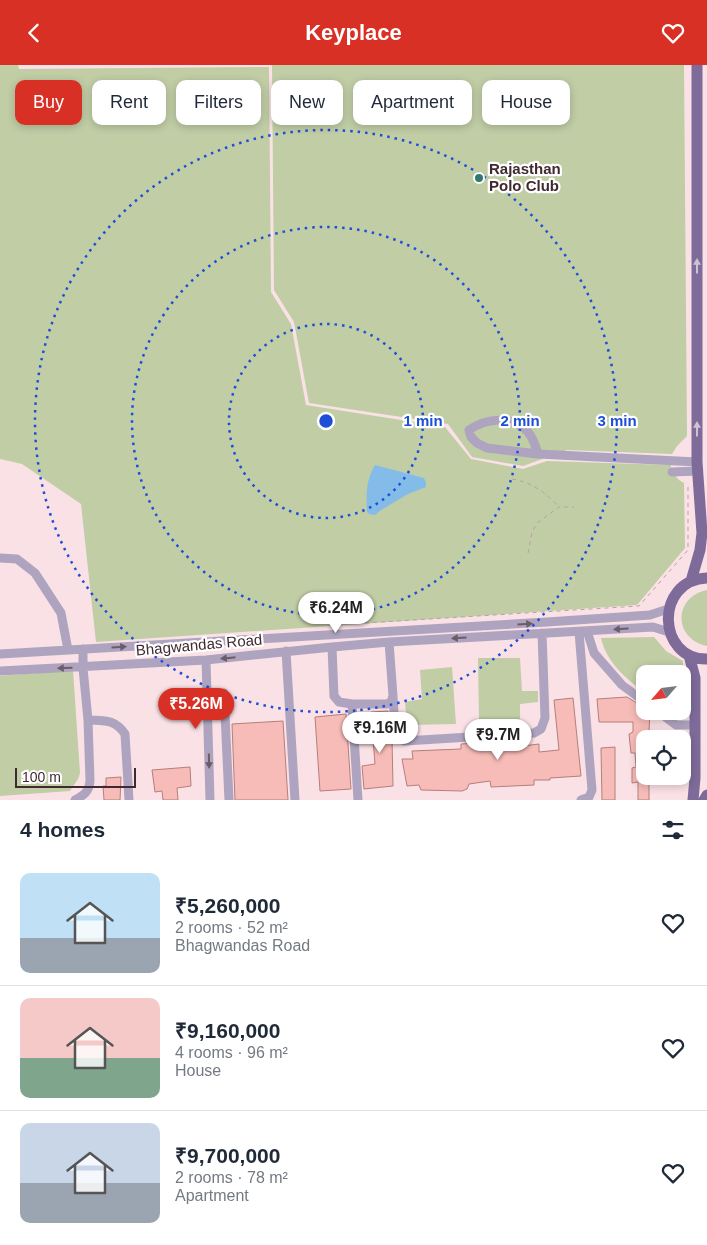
<!DOCTYPE html>
<html lang="en">
<head>
<meta charset="utf-8">
<style>
	:root { --surface:#fff; --page:#f6f6f7; --text:#1f2937; --muted:#747a83; --line:#e0e1e3; --accent:#d93025 }
	body { margin:0; font-family:Helvetica,sans-serif; background:var(--page); color:var(--text); height:100vh; display:flex; flex-direction:column; font-size:19px; white-space:nowrap }
	* { box-sizing:border-box; margin:0 }
	p { font-size:16px; color:var(--muted) }
	.icon { flex:none; width:28px; height:28px; fill:none; stroke:currentColor; stroke-width:2; stroke-linecap:round; stroke-linejoin:round }
	.map { position:relative; height:735px; overflow:hidden }
	.details { display:flex; flex-direction:column; background:var(--surface); flex:1 }
	.details>* { flex:none }
	.banner { position:absolute; left:15px; top:15px; width:678px; height:45px; display:flex; gap:10px }
	.needle { width:32px; rotate:242deg }
	.controls { position:absolute; left:636px; top:600px; display:grid; gap:10px }
	.controls a { display:grid; place-items:center; width:55px; height:55px; border-radius:10px; background:var(--surface); box-shadow:0 2px 8px #0003; font-size:25px }
	.scale { position:absolute; left:15px; bottom:12px; width:121px; box-sizing:border-box; padding-left:5px; border:2px solid #402a2f; border-top:0; font-size:14px; line-height:18px; white-space:nowrap; color:#402a2f; -webkit-text-stroke:4px #fff; paint-order:stroke }
	.price { position:absolute; translate:-50% -42px; padding:0 11px; border-radius:18px; background:#fff; color:#222; font-size:16px; line-height:32px; filter:drop-shadow(0 1px 2px #0008) }
	.price::after { content:''; position:absolute; left:50%; top:30px; width:15px; height:11px; margin-left:-8px; background:inherit; clip-path:polygon(0 0,100% 0,50% 100%) }
	.price.current { background:var(--accent); color:#fff }
	ul { padding:0; list-style:none }
	li { display:flex; align-items:center; gap:15px; height:125px; padding:0 20px }
	li+li { border-top:1px solid var(--line) }
	li span { display:grid; place-items:center; flex:none; width:140px; height:100px; border-radius:10px; color:#555 }
	li>.icon { margin-inline-start:auto }
	span .icon { width:60px; height:60px; fill:#fffc; stroke-width:1 }
	li b { font-size:21px }
	h2 { display:flex; justify-content:space-between; align-items:center; height:60px; padding:0 20px; font-size:21px }
	.chip { padding:0 18px; border-radius:10px; background:var(--surface); box-shadow:0 2px 8px #0003; font-size:18px; line-height:45px }
	.chip.current { background:var(--accent); color:#fff }
	header { display:flex; justify-content:space-between; align-items:center; height:65px; padding:0 20px; background:var(--accent); color:#fff; font-size:22px; font-weight:700 }
	.map>svg:first-child { display:block }
</style>
</head>
<body>
<header><svg class="icon" aria-label="back" viewBox="0 0 24 24"><path d="M15 5l-7 7 7 7"/></svg>Keyplace<svg class="icon" aria-label="heart" viewBox="0 0 24 24"><path d="M12 20l-8-8c-3-5 5-10 8-4 3-6 11-1 8 4z"/></svg></header>
<div class="map">
<svg width="707" height="735" viewBox="0 0 707 735">
	<rect width="100%" height="100%" fill="#fae1e6"/>
	<!-- green -->
	<path fill="#c0cda5" d="M0 0H18L19 4 269 2 271 227 291 259 306 340 445 362 471 394 523 404 547 396 671 400V406L679 415 684 418 685 483 637 540 96 577 81 439 22 399 0 394Z
		M272 0H684L687 371 677 381 672 389 567 385 523 401 472 392 448 359 309 338 294 257 274 225Z
		M707 525V581C673 574 673 532 707 525Z
		M654 572 666 586 683 596V609H645V627C625 614 606 596 601 573Z
		M478 593H520L522 626H538V637L520 639V658L484 663 479 657Z
		M452 602 456 659 407 660 405 637 422 634 420 605Z
		M73 605 80 708 78 714 70 726 0 731V611Z"/>
	<!-- water -->
	<path fill="#83bce8" d="M375 400 424 413 426 418V422L408 429 381 445 375 450 369 449 367 447C366 430 366 415 375 400Z"/>
	<!-- building -->
	<path fill="#f7bcb8" stroke="#b67e7b" d="M627 632 645 643V646H650L649 666 647 668 646 674H645V711H649V735H638V717L632 718V703L636 702 635 688H631L629 669 633 667V657H599L597 634Z
		M573 633 581 711 550 713V715H534V720L491 722 490 716 469 719 467 724 462 726 421 725 419 720 407 721 402 694H413L412 686 461 684V679L491 677 490 685 539 679V687L559 685 554 635Z
		M388 646 389 666 392 674 393 721 364 724 362 701 375 699 371 647Z
		M346 649 351 724 320 726 315 652Z
		M283 656 288 735H235L232 659Z
		M615 682V735H602L601 683Z
		M190 702 191 721 177 723 178 735H163L162 726 155 727 152 705Z
		M121 712 120 735H104L103 721H106V713Z"/>
	<g fill="none" stroke-linecap="round" stroke-linejoin="round">
		<!-- path -->
		<path stroke="#b9a1a6" stroke-width="1" stroke-dasharray="4 4" stroke-linecap="butt" d="M512 414C531 417 545 427 558 441
			M528 488 532 467 537 458 559 442H574
			M365 558 639 541 688 485V418"/>
		<!-- minor -->
		<path stroke="#aea4bf" stroke-width="9" d="M538 389C536 382 533 373 528 367 512 350 487 353 469 365L471 372 477 378 487 383 538 389 697 397
			M672 407 698 406
			M0 493 17 494 35 508 61 548 68 585
			M587 566 594 588 622 620 645 637
			M579 567 592 725 589 732 581 735
			M332 582 334 631 339 637 352 639 358 735
			M286 586 295 735
			M0 589 547 557 650 550 668 544
			M206 595 210 735
			M0 606 206 595 332 582 389 577 653 562 669 567
			M224 628 229 735
			M393 631 395 665 398 673 405 676 534 668 541 664 545 653 542 568
			M352 639H387L391 637 393 631 389 577
			M657 646 676 660H695
			M88 655C105 656 115 654 125 669L129 735
			M75 735C84 730 89 727 90 716L88 655 83 603V584"/>
		<!-- major -->
		<path stroke="#7e6b9a" stroke-width="11" d="M707 513C654 515 657 595 707 594
			M691 516 700 485 702 468 697 397V0
			M689 590 695 613V713L693 735
			M704 735 707 730"/>
	</g>
	<!-- one-way arrows -->
	<defs><path id="oneway-solid" d="M-6-.8H1V-3.2L6.5 0L1 3.2V.8H-6Z" transform="scale(1.25)"/></defs>
	<g fill="#cbc4d7">
		<use href="#oneway-solid" transform="translate(697 201) rotate(-90)"/>
		<use href="#oneway-solid" transform="translate(697 364) rotate(-90)"/>
	</g>
	<g fill="#6c5b69">
		<use href="#oneway-solid" transform="translate(525 559) rotate(-4)"/>
		<use href="#oneway-solid" transform="translate(621 564) rotate(176)"/>
		<use href="#oneway-solid" transform="translate(459 573) rotate(177)"/>
		<use href="#oneway-solid" transform="translate(119 582) rotate(-3)"/>
		<use href="#oneway-solid" transform="translate(228 593) rotate(174)"/>
		<use href="#oneway-solid" transform="translate(65 603) rotate(178)"/>
		<use href="#oneway-solid" transform="translate(209 696) rotate(89)"/>
	</g>
	<!-- distance rings -->
	<g fill="none" stroke="#1d4ed8" stroke-width="2.5" stroke-dasharray="2.5 5">
		<circle cx="326" cy="356" r="97"/>
		<circle cx="326" cy="356" r="194"/>
		<circle cx="326" cy="356" r="291"/>
	</g>
	<!-- markers -->
	<circle fill="#33786e" stroke="#fff" stroke-width="2" cx="479" cy="113" r="5"/>
	<g text-anchor="middle" stroke-width="4.5" stroke-linejoin="round" paint-order="stroke">
		<!-- poi labels -->
		<g font-size="15" font-weight="bold" fill="#402a2f" stroke="#fff" text-anchor="start">
			<text x="489" y="109">Rajasthan<tspan x="489" dy="17">Polo Club</tspan></text>
		</g>
		<!-- street labels -->
		<g font-size="15" fill="#402a2f" stroke="#fff">
			<text transform="translate(199 580) rotate(-5)" y="5">Bhagwandas Road</text>
		</g>
	</g>
	<circle cx="326" cy="356" r="8" fill="#1d4ed8" stroke="#fff" stroke-width="2.5"/>
	<g font-size="15" text-anchor="middle" font-weight="bold" fill="#1d4ed8" stroke="#fff" stroke-width="4.5" stroke-linejoin="round" paint-order="stroke">
		<text x="423" y="361">1 min</text>
		<text x="520" y="361">2 min</text>
		<text x="617" y="361">3 min</text>
	</g>
</svg>
<div class="controls">
<a><svg class="needle" viewBox="-14 -14 28 28"><path d="M0-13l5 13h-10z" fill="#e53935"/><path d="M0 13l5-13h-10z" fill="#747a83"/></svg></a>
<a><svg class="icon" aria-label="locate" viewBox="0 0 24 24"><circle cx="12" cy="12" r="6"/><path d="M12 2v4M12 18v4M2 12h4M18 12h4"/></svg></a>
</div>
<div class="scale">100 m</div>
<b class="price" style="left:336px;top:569px">₹6.24M</b>
<b class="price current" style="left:196px;top:665px">₹5.26M</b>
<b class="price" style="left:380px;top:689px">₹9.16M</b>
<b class="price" style="left:498px;top:696px">₹9.7M</b>
<div class="banner">
<a class="chip current">Buy</a>
<a class="chip">Rent</a>
<a class="chip">Filters</a>
<a class="chip">New</a>
<a class="chip">Apartment</a>
<a class="chip">House</a>
</div>
</div>
<section class="details">
<h2>4 homes<svg class="icon" aria-label="filters" viewBox="0 0 24 24"><path d="M4 7h16M4 17h16"/><circle cx="9" cy="7" r="2"/><circle cx="15" cy="17" r="2"/></svg></h2>
<ul>
<li><span style="background:linear-gradient(#bfe0f5 65%,#9aa5b1 0)"><svg class="icon" aria-label="home" viewBox="0 0 24 24"><path d="M3 11l9-7 9 7M6 9v11h12V9"/></svg></span><div><b>₹5,260,000</b><p>2 rooms · 52 m²</p><p>Bhagwandas Road</p></div><svg class="icon" aria-label="heart" viewBox="0 0 24 24"><path d="M12 20l-8-8c-3-5 5-10 8-4 3-6 11-1 8 4z"/></svg></li>
<li><span style="background:linear-gradient(#f6c9c9 60%,#7fa58c 0)"><svg class="icon" aria-label="home" viewBox="0 0 24 24"><path d="M3 11l9-7 9 7M6 9v11h12V9"/></svg></span><div><b>₹9,160,000</b><p>4 rooms · 96 m²</p><p>House</p></div><svg class="icon" aria-label="heart" viewBox="0 0 24 24"><path d="M12 20l-8-8c-3-5 5-10 8-4 3-6 11-1 8 4z"/></svg></li>
<li><span style="background:linear-gradient(#c9d6e8 60%,#9aa5b1 0)"><svg class="icon" aria-label="home" viewBox="0 0 24 24"><path d="M3 11l9-7 9 7M6 9v11h12V9"/></svg></span><div><b>₹9,700,000</b><p>2 rooms · 78 m²</p><p>Apartment</p></div><svg class="icon" aria-label="heart" viewBox="0 0 24 24"><path d="M12 20l-8-8c-3-5 5-10 8-4 3-6 11-1 8 4z"/></svg></li>
</ul>
</section>
</body>
</html>
